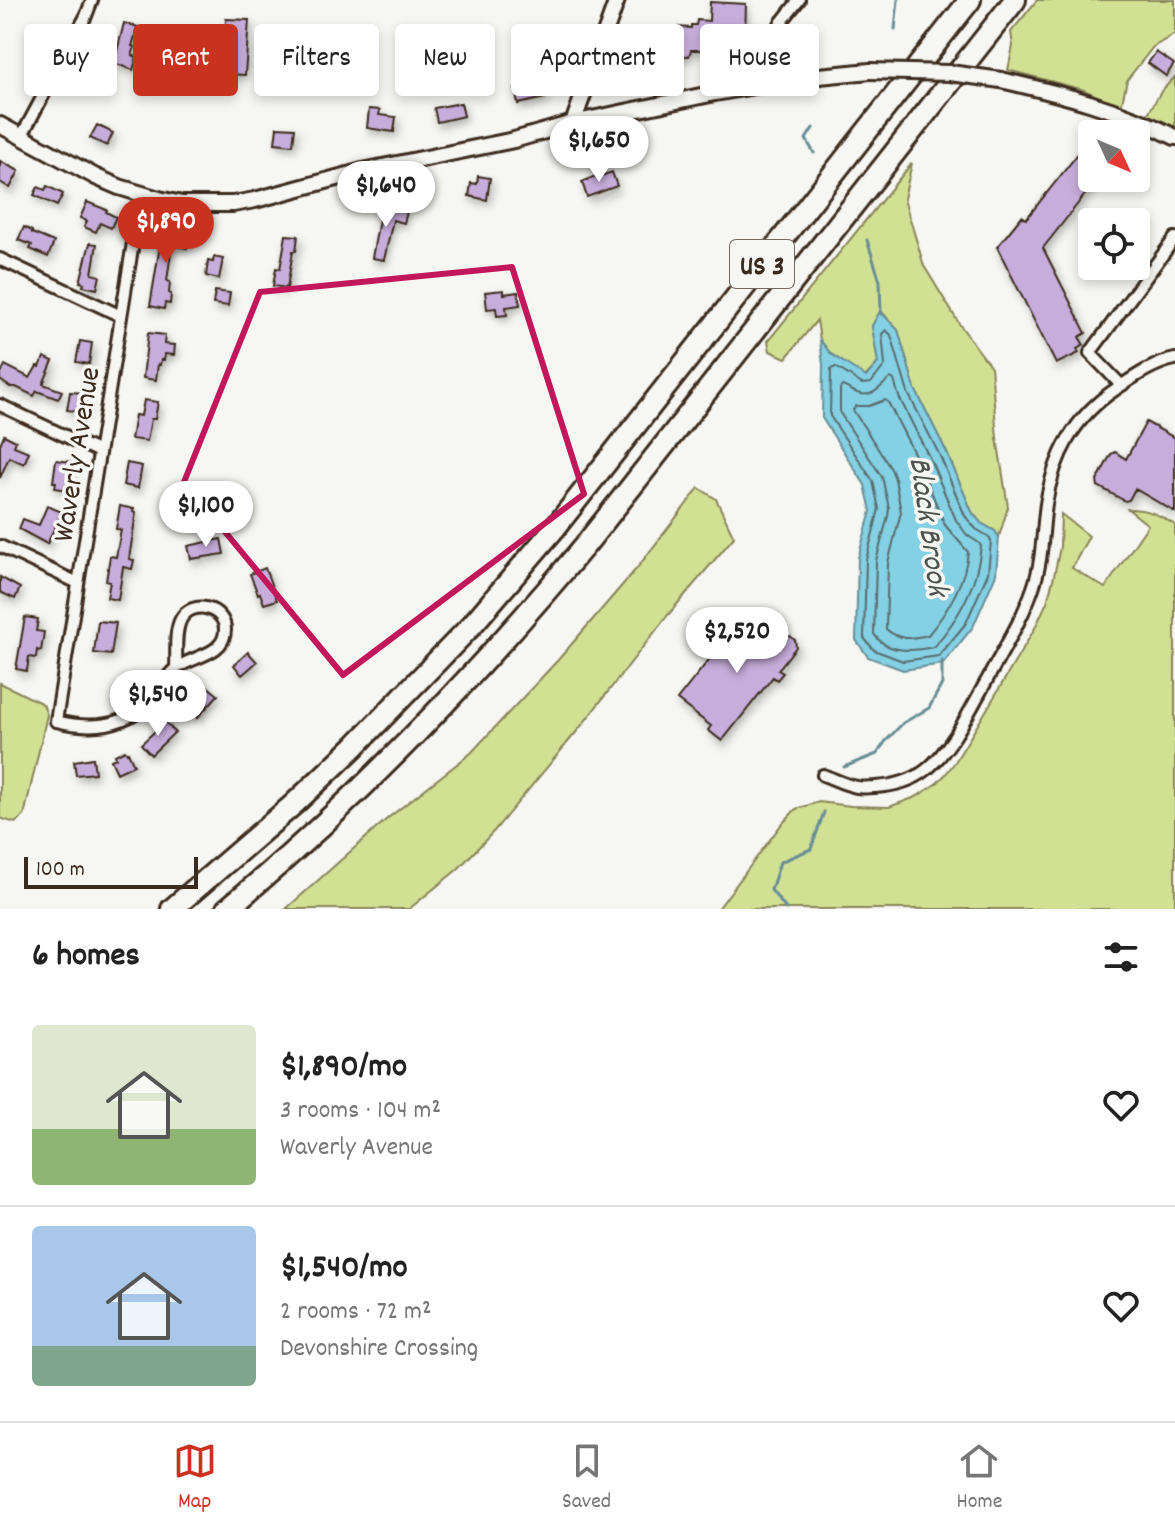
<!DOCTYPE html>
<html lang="en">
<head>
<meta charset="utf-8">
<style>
	:root { --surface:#fff; --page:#f2f2f2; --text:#222; --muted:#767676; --line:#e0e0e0; --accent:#c8321e }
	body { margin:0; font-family:Dekko,sans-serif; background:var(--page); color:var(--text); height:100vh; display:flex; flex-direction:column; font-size:30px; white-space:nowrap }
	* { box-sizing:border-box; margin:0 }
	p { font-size:26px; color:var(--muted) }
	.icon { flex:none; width:44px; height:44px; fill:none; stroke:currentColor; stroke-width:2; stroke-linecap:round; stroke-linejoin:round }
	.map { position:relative; height:909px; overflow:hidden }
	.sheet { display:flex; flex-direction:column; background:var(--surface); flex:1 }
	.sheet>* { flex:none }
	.banner { position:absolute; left:24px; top:24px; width:1128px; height:72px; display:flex; gap:16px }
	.needle { width:52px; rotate:134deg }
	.tools { position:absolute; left:1078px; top:120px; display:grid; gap:16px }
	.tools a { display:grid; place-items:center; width:72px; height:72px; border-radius:8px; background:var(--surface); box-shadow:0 4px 12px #0003; font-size:40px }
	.scale { position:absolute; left:24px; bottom:20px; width:174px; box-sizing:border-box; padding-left:8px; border:4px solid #3b2a1e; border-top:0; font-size:22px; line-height:28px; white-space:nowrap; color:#3b2a1e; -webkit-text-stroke:6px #f6f6f2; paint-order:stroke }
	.price { position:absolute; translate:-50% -68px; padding:0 18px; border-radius:28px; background:#fff; color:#222; font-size:26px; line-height:52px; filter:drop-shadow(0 2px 4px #0008) }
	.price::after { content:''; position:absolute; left:50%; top:48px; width:24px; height:18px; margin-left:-12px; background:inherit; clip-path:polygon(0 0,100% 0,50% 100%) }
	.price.current { background:var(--accent); color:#fff }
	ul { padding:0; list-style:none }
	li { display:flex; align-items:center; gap:24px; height:200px; padding:0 32px }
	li+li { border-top:2px solid var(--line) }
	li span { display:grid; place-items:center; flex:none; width:224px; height:160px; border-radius:8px; color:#555 }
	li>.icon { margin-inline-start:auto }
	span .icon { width:96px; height:96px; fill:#fffc; stroke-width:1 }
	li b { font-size:34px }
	h2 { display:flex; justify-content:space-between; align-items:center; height:96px; padding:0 32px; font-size:34px }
	.pill { padding:0 28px; border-radius:8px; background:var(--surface); box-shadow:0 4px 12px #0003; font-size:28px; line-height:72px }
	.pill.current { background:var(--accent); color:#fff }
	.menu { display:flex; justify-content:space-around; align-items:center; height:112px; border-top:2px solid var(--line); background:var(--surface); font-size:22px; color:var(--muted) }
	.menu a { display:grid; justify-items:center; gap:4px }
	.menu .current { color:var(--accent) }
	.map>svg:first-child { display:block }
</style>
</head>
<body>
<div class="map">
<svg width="1175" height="909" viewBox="0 0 1175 909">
	<defs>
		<filter id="shadow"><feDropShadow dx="2.5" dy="4.5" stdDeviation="4" flood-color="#0004"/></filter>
	</defs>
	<rect width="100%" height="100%" fill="#f6f6f2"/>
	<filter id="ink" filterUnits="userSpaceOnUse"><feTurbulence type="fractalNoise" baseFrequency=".0125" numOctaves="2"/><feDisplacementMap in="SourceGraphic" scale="16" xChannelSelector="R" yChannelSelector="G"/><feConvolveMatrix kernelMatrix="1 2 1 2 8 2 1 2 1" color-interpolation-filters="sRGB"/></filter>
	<g filter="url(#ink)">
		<!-- green -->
		<path fill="#d2e094" stroke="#868559" stroke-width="2" d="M1037 0H1175V34L1153 47 1127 80 1121 107 1084 90 1008 70 1013 46 1011 32Z
			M1175 77V130L1147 115 1162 90Z
			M912 163 904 199 924 266 960 325 991 367 997 438 1008 507 999 537 995 531 981 523 972 512 947 453 915 389 898 330 881 311 872 326 878 363 865 377 831 354 820 340 817 320 786 358 770 351 768 341Z
			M699 488 716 499 734 537 668 615 578 730 494 831 458 869 409 909H286L388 818 471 753 558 660 637 568Z
			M1128 509C1148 509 1158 514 1175 525V909H718L781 825 796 809 819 802 851 806 889 807 916 797 937 783 945 775 955 762 980 721 1035 628 1047 602 1054 576 1060 547 1061 514 1089 536 1072 568 1105 588 1148 525Z
			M0 683 43 704 47 715 24 816 15 823 0 818Z"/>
		<!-- water -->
		<path fill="#84d0e4" stroke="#678e95" stroke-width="2" d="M880 311 898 330 915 389 947 453 972 512 981 523 995 531 999 537 996 574 973 627 943 664 903 670 868 657 856 640 858 558 871 511 865 485 822 418 823 365 820 340 831 354 866 377 878 363 872 326Z"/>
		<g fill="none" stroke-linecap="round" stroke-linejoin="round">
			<!-- shore -->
			<path stroke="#586c6d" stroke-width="2" d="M886 330 891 335 908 393 940 456 965 516 976 529 989 537 991 541 988 573 966 623 939 656 903 661 874 650 864 638 866 560 879 509 873 481 830 416 831 369 836 367 862 384 871 383 885 365 882 334Z
				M891 378 894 380 899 397 931 461 956 520 967 535 979 543 981 546C977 586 960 616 934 647 913 651 887 654 874 634L876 561 888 516 889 508 882 477 840 413V389L842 386C849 388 854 393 861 394 875 397 882 384 891 378Z
				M885 400 888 402 920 465 945 525 968 552C965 583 947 612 928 635 912 639 898 640 886 629L888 563 901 512 895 479 891 469 853 410 856 406H869Z"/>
			<!-- stream -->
			<path stroke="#678e95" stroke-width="3" d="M895 29 898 0
				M813 128 806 139 814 153
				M867 240 880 281 881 314
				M844 767 877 754 885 742 903 723 929 708 942 684V661
				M786 909 771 890 780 862 811 849 824 812"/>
		</g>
		<!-- building -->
		<path fill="#c7addb" stroke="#3b2a1e" stroke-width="2" filter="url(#shadow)" d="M710 2 746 4 745 35H743V38L721 39 719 44H710L709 46H707V50H691L689 56H679L677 61 667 60 664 65H655V68H641V66H636L637 50H642L643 38H655V35L667 36V31H678V27L691 28V25H696L697 20 709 21Z
			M226 19 249 20 245 75 226 74 227 58 224 57Z
			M124 23 138 27 132 46 135 47 132 55 137 57 133 70 114 63Z
			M1156 52 1174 64 1166 76 1148 63Z
			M542 83 545 98 518 104 515 89Z
			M461 103 464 116 437 122 434 108Z
			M369 109 380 110 379 115 396 117 394 132 367 128Z
			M97 125 113 133 107 146 90 138Z
			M277 127 295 128 293 145 275 143Z
			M1081 150 1092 159V178H1098L1043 248 1086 333 1079 337 1084 345 1077 349 1079 353 1056 364 997 247 1022 216 1026 219Z
			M0 161 19 171 10 188 0 182Z
			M612 172 617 186 587 197 582 182 600 174 601 176Z
			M478 176 490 178 487 200 469 196 471 183 477 184Z
			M47 186 63 194 57 206 34 195 38 187 45 190Z
			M87 202 107 210 106 212 116 217 111 228 100 223 96 232 84 227 87 221 80 218Z
			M382 203 392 205V208L407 212 404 223 393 220 384 260 372 258Z
			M24 227 32 231V233L54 242 48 257 30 249 32 245 18 240Z
			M163 227 189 231 187 248 172 245 167 281 170 282 169 293 171 294 170 304 165 303 164 309 150 306Z
			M286 235 298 236 296 251H293L287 288 273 286 276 268 280 269Z
			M90 243 97 244 92 274 100 276 97 289 83 286 84 283 80 282Z
			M214 257 223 259 219 279 206 276 208 261 213 262Z
			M504 290V294L518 292 520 305 506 307 507 315 497 316 496 308 487 309 485 292Z
			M215 291 230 293 228 306 213 304Z
			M148 333 165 335 164 344 175 345 174 355 165 354 164 360H161L160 365 158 364 156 380 143 378Z
			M80 341 92 343 89 364 76 362Z
			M44 357 53 361 43 384 62 391 58 399 37 391 34 396 16 387H10L0 380V375L5 365 30 378 37 366 40 367Z
			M70 392 85 393 84 398 87 405 83 406 81 412 67 410Z
			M144 400 158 402 155 419H151L147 441 131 439 135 415 141 416Z
			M1146 422 1175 438V512L1135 489 1129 500 1125 501 1098 486 1097 481 1111 454 1115 452 1126 459Z
			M4 435 16 441 14 446 29 452 24 464 9 457 0 478V444Z
			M56 460 72 462 68 490 55 488 56 482H53Z
			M127 463 142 466 138 488 123 485Z
			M47 506 62 512 47 544 19 529 23 519 39 525Z
			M120 506 134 509 133 512 136 513 129 559 134 560 132 569 123 567 118 600 107 598 110 582 106 581 110 556 116 557 121 530 116 529Z
			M221 539 224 554 191 559 188 546Z
			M265 568 277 600 264 604 260 593 258 594 250 574Z
			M0 577 20 588 15 599 0 592Z
			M746 613 777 637 790 636 795 640 796 647 778 670 783 673 777 680 773 677 722 741 708 730 711 726 677 700Z
			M25 617 38 619 36 631 44 632 41 651 37 650 36 658 29 657 27 671 16 669Z
			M98 621 116 623 111 655 94 653Z
			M248 652 257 662 242 675 234 665Z
			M207 686 218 695 197 718 187 708Z
			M165 722 175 732 151 755 141 744Z
			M125 750 127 753 128 752 134 765 117 773 111 760 116 758 115 755Z
			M93 758 95 773 76 775 74 761Z"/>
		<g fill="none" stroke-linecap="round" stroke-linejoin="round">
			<!-- minor casing -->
			<g stroke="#3b2a1e" stroke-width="16">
				<path id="minor" d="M780 24 799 0
					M21 137 86 16 92 0
					M141 193 56 721C88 729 122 728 148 703 158 693 164 679 174 670 189 656 225 656 225 630 225 607 192 599 181 619 174 632 177 654 176 668
					M0 259 121 316
					M1121 385 1090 353 1175 238
					M0 405 99 452
					M0 546 78 583
					M823 775C834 779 845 785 857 787 862 788 869 787 875 787 892 786 912 781 926 770 952 749 971 708 987 680 1003 650 1022 620 1033 588 1043 560 1042 532 1046 504 1054 455 1074 417 1116 389 1134 377 1154 363 1175 359"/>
			</g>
			<!-- tertiary casing -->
			<g stroke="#3b2a1e" stroke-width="20">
				<path id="tertiary" d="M573 123 617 0"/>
			</g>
			<!-- secondary casing -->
			<g stroke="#3b2a1e" stroke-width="20">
				<path id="secondary" d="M1001 80C1062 94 1120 109 1175 137
					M0 125 96 177 119 187 159 199 182 204H233L255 200 363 171 514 140 573 123 715 93 799 78 870 71"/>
			</g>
			<!-- motorway casing -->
			<g stroke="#3b2a1e" stroke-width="26">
				<path id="motorway" d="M172 909 294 804 354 747 471 626 554 529 970 0
					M227 909C359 799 477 675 587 543L1015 0"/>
			</g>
			<!-- minor -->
			<use href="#minor" stroke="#f6f6f2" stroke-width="10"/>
			<!-- tertiary -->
			<use href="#tertiary" stroke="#f6f6f2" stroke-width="14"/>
			<!-- secondary -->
			<use href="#secondary" stroke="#f6f6f2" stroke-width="14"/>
			<!-- motorway -->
			<use href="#motorway" stroke="#f6f6f2" stroke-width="20"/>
			<!-- secondary-bridge casing -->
			<g stroke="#3b2a1e" stroke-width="20" stroke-linecap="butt">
				<path id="secondary-bridge" d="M870 71 950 73 1001 80"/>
			</g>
			<!-- secondary-bridge -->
			<use href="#secondary-bridge" stroke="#f6f6f2" stroke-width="14"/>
		</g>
	</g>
	<!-- marked area -->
	<path fill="none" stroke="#c2185b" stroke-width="6" stroke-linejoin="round" d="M512 267 584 494 343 675 184 482 260 292Z"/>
	<g text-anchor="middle" stroke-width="7" stroke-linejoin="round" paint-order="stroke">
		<!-- shield labels -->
		<rect fill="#f6f6f2" stroke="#73675e" stroke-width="2" x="730" y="240" width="64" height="48" rx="6"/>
		<g font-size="28" font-weight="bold" fill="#3b2a1e">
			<text x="762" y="274">US 3</text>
		</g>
		<!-- street labels -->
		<g font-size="30" fill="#3b2a1e" stroke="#f6f6f2">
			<text transform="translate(75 454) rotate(-81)" y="10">Waverly Avenue</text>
		</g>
		<!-- water labels -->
		<g font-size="32" font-style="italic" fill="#4d5450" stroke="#f6f6f2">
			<text transform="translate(931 526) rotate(82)" y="11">Black Brook</text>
		</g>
	</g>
</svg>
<div class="tools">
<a><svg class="needle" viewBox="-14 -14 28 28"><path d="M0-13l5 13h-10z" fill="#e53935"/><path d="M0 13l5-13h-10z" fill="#767676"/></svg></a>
<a><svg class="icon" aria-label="locate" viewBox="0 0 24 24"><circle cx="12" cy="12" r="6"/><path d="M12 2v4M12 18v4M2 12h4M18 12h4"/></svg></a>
</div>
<div class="scale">100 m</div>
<b class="price" style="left:599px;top:184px">$1,650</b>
<b class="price" style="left:386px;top:229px">$1,640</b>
<b class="price current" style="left:166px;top:265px">$1,890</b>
<b class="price" style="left:206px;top:549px">$1,100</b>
<b class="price" style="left:737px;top:675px">$2,520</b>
<b class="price" style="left:158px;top:738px">$1,540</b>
<div class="banner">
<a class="pill">Buy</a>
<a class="pill current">Rent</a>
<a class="pill">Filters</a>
<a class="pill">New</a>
<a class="pill">Apartment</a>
<a class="pill">House</a>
</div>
</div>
<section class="sheet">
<h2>6 homes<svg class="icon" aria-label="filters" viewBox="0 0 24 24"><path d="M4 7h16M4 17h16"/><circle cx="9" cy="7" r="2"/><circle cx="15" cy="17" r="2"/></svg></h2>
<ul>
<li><span style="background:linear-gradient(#dfe7d0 65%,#8fb573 0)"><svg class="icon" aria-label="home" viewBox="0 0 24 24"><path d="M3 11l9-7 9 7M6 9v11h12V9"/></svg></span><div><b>$1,890/mo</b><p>3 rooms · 104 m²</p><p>Waverly Avenue</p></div><svg class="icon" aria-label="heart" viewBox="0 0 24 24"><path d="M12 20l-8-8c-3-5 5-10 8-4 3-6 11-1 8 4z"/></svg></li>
<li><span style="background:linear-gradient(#a9c7e8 75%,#7fa58c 0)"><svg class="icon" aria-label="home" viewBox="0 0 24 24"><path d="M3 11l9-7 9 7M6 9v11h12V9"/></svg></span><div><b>$1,540/mo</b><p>2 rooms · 72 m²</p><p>Devonshire Crossing</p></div><svg class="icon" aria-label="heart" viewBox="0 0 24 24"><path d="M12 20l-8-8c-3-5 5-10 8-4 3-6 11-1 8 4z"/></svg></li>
</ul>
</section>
<nav class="menu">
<a class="current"><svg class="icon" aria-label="map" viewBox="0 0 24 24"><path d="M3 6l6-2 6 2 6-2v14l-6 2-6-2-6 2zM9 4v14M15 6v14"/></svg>Map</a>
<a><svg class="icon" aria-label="saved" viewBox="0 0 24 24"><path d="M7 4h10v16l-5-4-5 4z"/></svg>Saved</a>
<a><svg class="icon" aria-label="home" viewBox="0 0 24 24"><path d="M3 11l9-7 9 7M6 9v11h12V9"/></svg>Home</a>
</nav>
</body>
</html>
